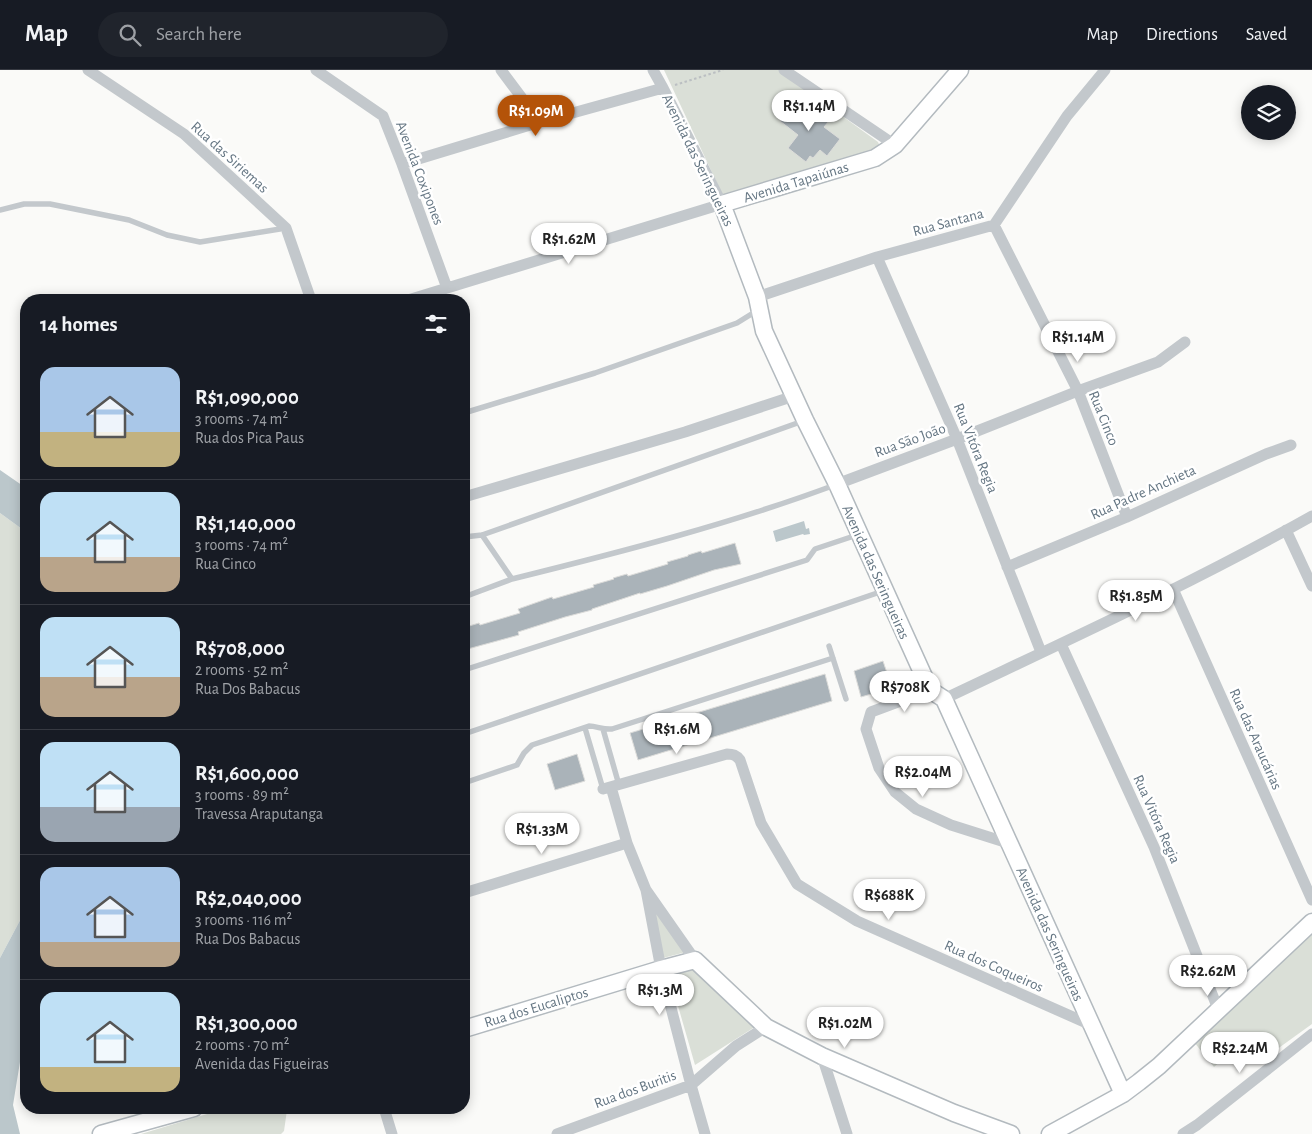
<!DOCTYPE html>
<html lang="en">
<head>
<meta charset="utf-8">
<style>
	:root { --surface:#171b24; --page:#20242c; --text:#f1f3f6; --muted:#9ea1a6; --line:#363941; --accent:#b45309 }
	body { margin:0; font-family:"Alegreya Sans",sans-serif; background:var(--page); color:var(--text); height:100vh; display:flex; flex-direction:column; font-size:19px; white-space:nowrap }
	* { box-sizing:border-box; margin:0 }
	p { font-size:16px; color:var(--muted) }
	.icon { flex:none; width:28px; height:28px; fill:none; stroke:currentColor; stroke-width:2; stroke-linecap:round; stroke-linejoin:round }
	.map { position:relative; flex:1; overflow:hidden }
	.sheet { position:absolute; left:20px; top:224px; width:450px; height:820px; display:flex; flex-direction:column; background:var(--surface); border-radius:20px; box-shadow:0 2px 12px #0003 }
	.sheet>* { flex:none }
	.fabs { position:absolute; left:1241px; top:15px; display:grid; gap:10px }
	.fabs a { display:grid; place-items:center; width:55px; height:55px; border-radius:50%; background:var(--surface); box-shadow:0 2px 12px #0003; font-size:25px }
	.price { position:absolute; translate:-50% -42px; padding:0 11px; border-radius:18px; background:#fff; color:#222; font-size:16px; line-height:32px; filter:drop-shadow(0 1px 2px #0008) }
	.price::after { content:''; position:absolute; left:50%; top:30px; width:15px; height:11px; margin-left:-8px; background:inherit; clip-path:polygon(0 0,100% 0,50% 100%) }
	.price.active { background:var(--accent); color:#fff }
	ul { padding:0; list-style:none }
	li { display:flex; align-items:center; gap:15px; height:125px; padding:0 20px }
	li+li { border-top:1px solid var(--line) }
	li span { display:grid; place-items:center; flex:none; width:140px; height:100px; border-radius:15px; color:#555 }
	li>.icon { margin-inline-start:auto }
	span .icon { width:60px; height:60px; fill:#fffc; stroke-width:1 }
	li b { font-size:21px }
	h2 { display:flex; justify-content:space-between; align-items:center; height:60px; padding:0 20px; font-size:21px }
	header { display:flex; align-items:center; gap:30px; box-sizing:border-box; height:70px; padding:0 25px; background:var(--surface); border-bottom:1px solid var(--line) }
	header strong { font-size:24px }
	nav { display:flex; gap:28px; margin-inline-start:auto; font-size:18px }
	.search { width:350px; height:45px; background:var(--page); display:flex; align-items:center; gap:12px; box-sizing:border-box; padding:0 18px; border-radius:28px; color:var(--muted); font-size:19px }
	.map>svg:first-child { display:block }
</style>
</head>
<body>
<header>
<strong>Map</strong>
<div class="search"><svg class="icon" aria-label="search" viewBox="0 0 24 24"><circle cx="10" cy="10" r="6"/><path d="M15 15l6 6"/></svg>Search here</div>
<nav><a>Map</a><a>Directions</a><a>Saved</a></nav>
</header>
<div class="map">
<svg width="1312" height="1064" viewBox="0 0 1312 1064">
	<rect width="100%" height="100%" fill="#fafaf8"/>
	<!-- green -->
	<path fill="#dadfd7" d="M664 0H779L878 72 881 79 724 128Z
		M0 443 26 462V839L0 888Z
		M652 835 686 882 663 888Z
		M1312 864V954L1269 985 1253 963 1214 997 1194 972Z
		M694 894 758 955 695 995 668 901Z
		M227 1038H286L287 1040 284 1061 281 1064H141Z"/>
	<!-- water -->
	<path fill="#bbc7cb" d="M0 400 26 418V462L0 443Z
		M804 451 806 459 809 458 810 464 804 465 803 464 776 472 773 461Z
		M26 839V955L13 1035 20 1064H0V888Z"/>
	<!-- building -->
	<path fill="#aab3b9" stroke="#dcdcda" d="M801 31 829 51 824 57 840 69 827 86 820 80 813 88 810 86 806 92 788 78 798 65 780 51 793 35 796 37Z
		M735 473 741 494 714 500 667 516 640 524V523L592 539V540L565 547 518 562 519 565 464 580V560L466 559V557L479 553 480 555 520 543 518 539 552 527 553 529 594 517 593 515 614 509 613 508 627 504 628 506 668 494 667 492 688 486V485L701 481 702 483Z
		M883 591 892 618 861 627 854 601Z
		M825 604 832 631 638 690 630 663Z
		M577 684 585 711 555 720 547 694Z"/>
	<g fill="none" stroke-linecap="round" stroke-linejoin="round">
		<!-- secondary casing -->
		<g stroke="#b3babf" stroke-width="19">
			<path id="secondary" d="M960 0 895 75 875 88 722 134 757 227 764 261 805 350 837 414 930 620 944 629 1123 1024
				M464 959 661 899 695 890 766 957 822 986 954 1043 1011 1064
				M101 1064 194 1038
				M1050 1064 1123 1024 1139 1012 1159 996 1312 852"/>
		</g>
		<!-- path -->
		<path stroke="#bbbfc2" stroke-width="2" stroke-dasharray="2.5 2.5" stroke-linecap="butt" d="M675 15 723 0"/>
		<!-- lane -->
		<path stroke="#c3c8cc" stroke-width="5.5" d="M0 140 24 134H50L129 150 167 165 200 172 286 158
			M464 343 595 303 737 253 758 240
			M482 465 512 509C621 482 730 454 835 415
			M464 467 482 465 803 351
			M464 527 512 509
			M829 576 846 629
			M464 600 807 490 815 479 857 465
			M585 658 603 719
			M603 659 619 715
			M464 664 883 521
			M464 713 517 695 524 683 532 675 589 656C597 656 603 660 612 659L833 588"/>
		<!-- street -->
		<path stroke="#c3c8cc" stroke-width="11" d="M88 0 184 64 286 158 311 230
			M316 0 383 46 402 94 447 218
			M501 0 540 52
			M784 0 895 75
			M402 94 540 52 663 18
			M994 155 1078 321 1127 447
			M877 187 957 369 1041 582
			M757 227 877 187 994 155 1067 46 1105 0
			M408 230 722 134 663 18 653 0
			M837 414 957 369 1078 321 1158 292 1185 272
			M464 427 685 362 794 326
			M1286 460 1312 516
			M1007 497 1127 447 1266 384 1291 375
			M1173 519 1312 830
			M1061 574 1154 777 1218 939
			M930 620 871 642 866 659 879 698 895 722 916 739 951 755 1011 774
			M944 629C1068 570 1193 513 1312 446
			M611 717 627 773 646 820 695 890
			M603 719 727 684C733 684 736 685 740 690L761 753 797 814 857 851 1091 955
			M646 820 661 899 691 1015 705 1064
			M464 823 627 773
			M822 986 847 1064
			M384 1038 392 1064
			M557 1064 691 1015 736 976 766 957
			M1183 1064 1197 1055 1312 964"/>
		<!-- secondary -->
		<use href="#secondary" stroke="#fff" stroke-width="16"/>
	</g>
	<g text-anchor="middle" stroke-width="5" stroke-linejoin="round" paint-order="stroke">
		<!-- street labels -->
		<g font-size="15" fill="#657683" stroke="#fff">
			<text transform="translate(230 87) rotate(42)" y="5">Rua das Siriemas</text>
			<text transform="translate(698 90) rotate(64)" y="5">Avenida das Seringueiras</text>
			<text transform="translate(420 103) rotate(69)" y="5">Avenida Coxipones</text>
			<text transform="translate(796 112) rotate(-17)" y="5">Avenida Tapaiúnas</text>
			<text transform="translate(948 152) rotate(-15)" y="5">Rua Santana</text>
			<text transform="translate(1104 348) rotate(68)" y="5">Rua Cinco</text>
			<text transform="translate(910 370) rotate(-20)" y="5">Rua São João</text>
			<text transform="translate(976 378) rotate(68)" y="5">Rua Vitóra Regia</text>
			<text transform="translate(1143 422) rotate(-24)" y="5">Rua Padre Anchieta</text>
			<text transform="translate(876 502) rotate(66)" y="5">Avenida das Seringueiras</text>
			<text transform="translate(1256 669) rotate(66)" y="5">Rua das Araucárias</text>
			<text transform="translate(1157 749) rotate(66)" y="5">Rua Vitóra Regia</text>
			<text transform="translate(1050 864) rotate(66)" y="5">Avenida das Seringueiras</text>
			<text transform="translate(994 896) rotate(24)" y="5">Rua dos Coqueiros</text>
			<text transform="translate(536 937) rotate(-17)" y="5">Rua dos Eucaliptos</text>
			<text transform="translate(635 1019) rotate(-20)" y="5">Rua dos Buritis</text>
		</g>
	</g>
</svg>
<div class="fabs">
<a><svg class="icon" aria-label="layers" viewBox="0 0 24 24"><path d="M12 4l9 5-9 5-9-5zM3 14l9 5 9-5"/></svg></a>
</div>
<b class="price" style="left:809px;top:62px">R$1.14M</b>
<b class="price active" style="left:536px;top:67px">R$1.09M</b>
<b class="price" style="left:569px;top:195px">R$1.62M</b>
<b class="price" style="left:1078px;top:293px">R$1.14M</b>
<b class="price" style="left:1136px;top:552px">R$1.85M</b>
<b class="price" style="left:905px;top:643px">R$708K</b>
<b class="price" style="left:677px;top:685px">R$1.6M</b>
<b class="price" style="left:923px;top:728px">R$2.04M</b>
<b class="price" style="left:542px;top:785px">R$1.33M</b>
<b class="price" style="left:889px;top:851px">R$688K</b>
<b class="price" style="left:1208px;top:927px">R$2.62M</b>
<b class="price" style="left:660px;top:946px">R$1.3M</b>
<b class="price" style="left:845px;top:979px">R$1.02M</b>
<b class="price" style="left:1240px;top:1004px">R$2.24M</b>
<section class="sheet">
<h2>14 homes<svg class="icon" aria-label="filters" viewBox="0 0 24 24"><path d="M4 7h16M4 17h16"/><circle cx="9" cy="7" r="2"/><circle cx="15" cy="17" r="2"/></svg></h2>
<ul>
<li><span style="background:linear-gradient(#a9c7e8 65%,#c2b280 0)"><svg class="icon" aria-label="home" viewBox="0 0 24 24"><path d="M3 11l9-7 9 7M6 9v11h12V9"/></svg></span><div><b>R$1,090,000</b><p>3 rooms · 74 m²</p><p>Rua dos Pica Paus</p></div></li>
<li><span style="background:linear-gradient(#bfe0f5 65%,#b9a48a 0)"><svg class="icon" aria-label="home" viewBox="0 0 24 24"><path d="M3 11l9-7 9 7M6 9v11h12V9"/></svg></span><div><b>R$1,140,000</b><p>3 rooms · 74 m²</p><p>Rua Cinco</p></div></li>
<li><span style="background:linear-gradient(#bfe0f5 60%,#b9a48a 0)"><svg class="icon" aria-label="home" viewBox="0 0 24 24"><path d="M3 11l9-7 9 7M6 9v11h12V9"/></svg></span><div><b>R$708,000</b><p>2 rooms · 52 m²</p><p>Rua Dos Babacus</p></div></li>
<li><span style="background:linear-gradient(#bfe0f5 65%,#9aa5b1 0)"><svg class="icon" aria-label="home" viewBox="0 0 24 24"><path d="M3 11l9-7 9 7M6 9v11h12V9"/></svg></span><div><b>R$1,600,000</b><p>3 rooms · 89 m²</p><p>Travessa Araputanga</p></div></li>
<li><span style="background:linear-gradient(#a9c7e8 75%,#b9a48a 0)"><svg class="icon" aria-label="home" viewBox="0 0 24 24"><path d="M3 11l9-7 9 7M6 9v11h12V9"/></svg></span><div><b>R$2,040,000</b><p>3 rooms · 116 m²</p><p>Rua Dos Babacus</p></div></li>
<li><span style="background:linear-gradient(#bfe0f5 75%,#c2b280 0)"><svg class="icon" aria-label="home" viewBox="0 0 24 24"><path d="M3 11l9-7 9 7M6 9v11h12V9"/></svg></span><div><b>R$1,300,000</b><p>2 rooms · 70 m²</p><p>Avenida das Figueiras</p></div></li>
</ul>
</section>
</div>
</body>
</html>
